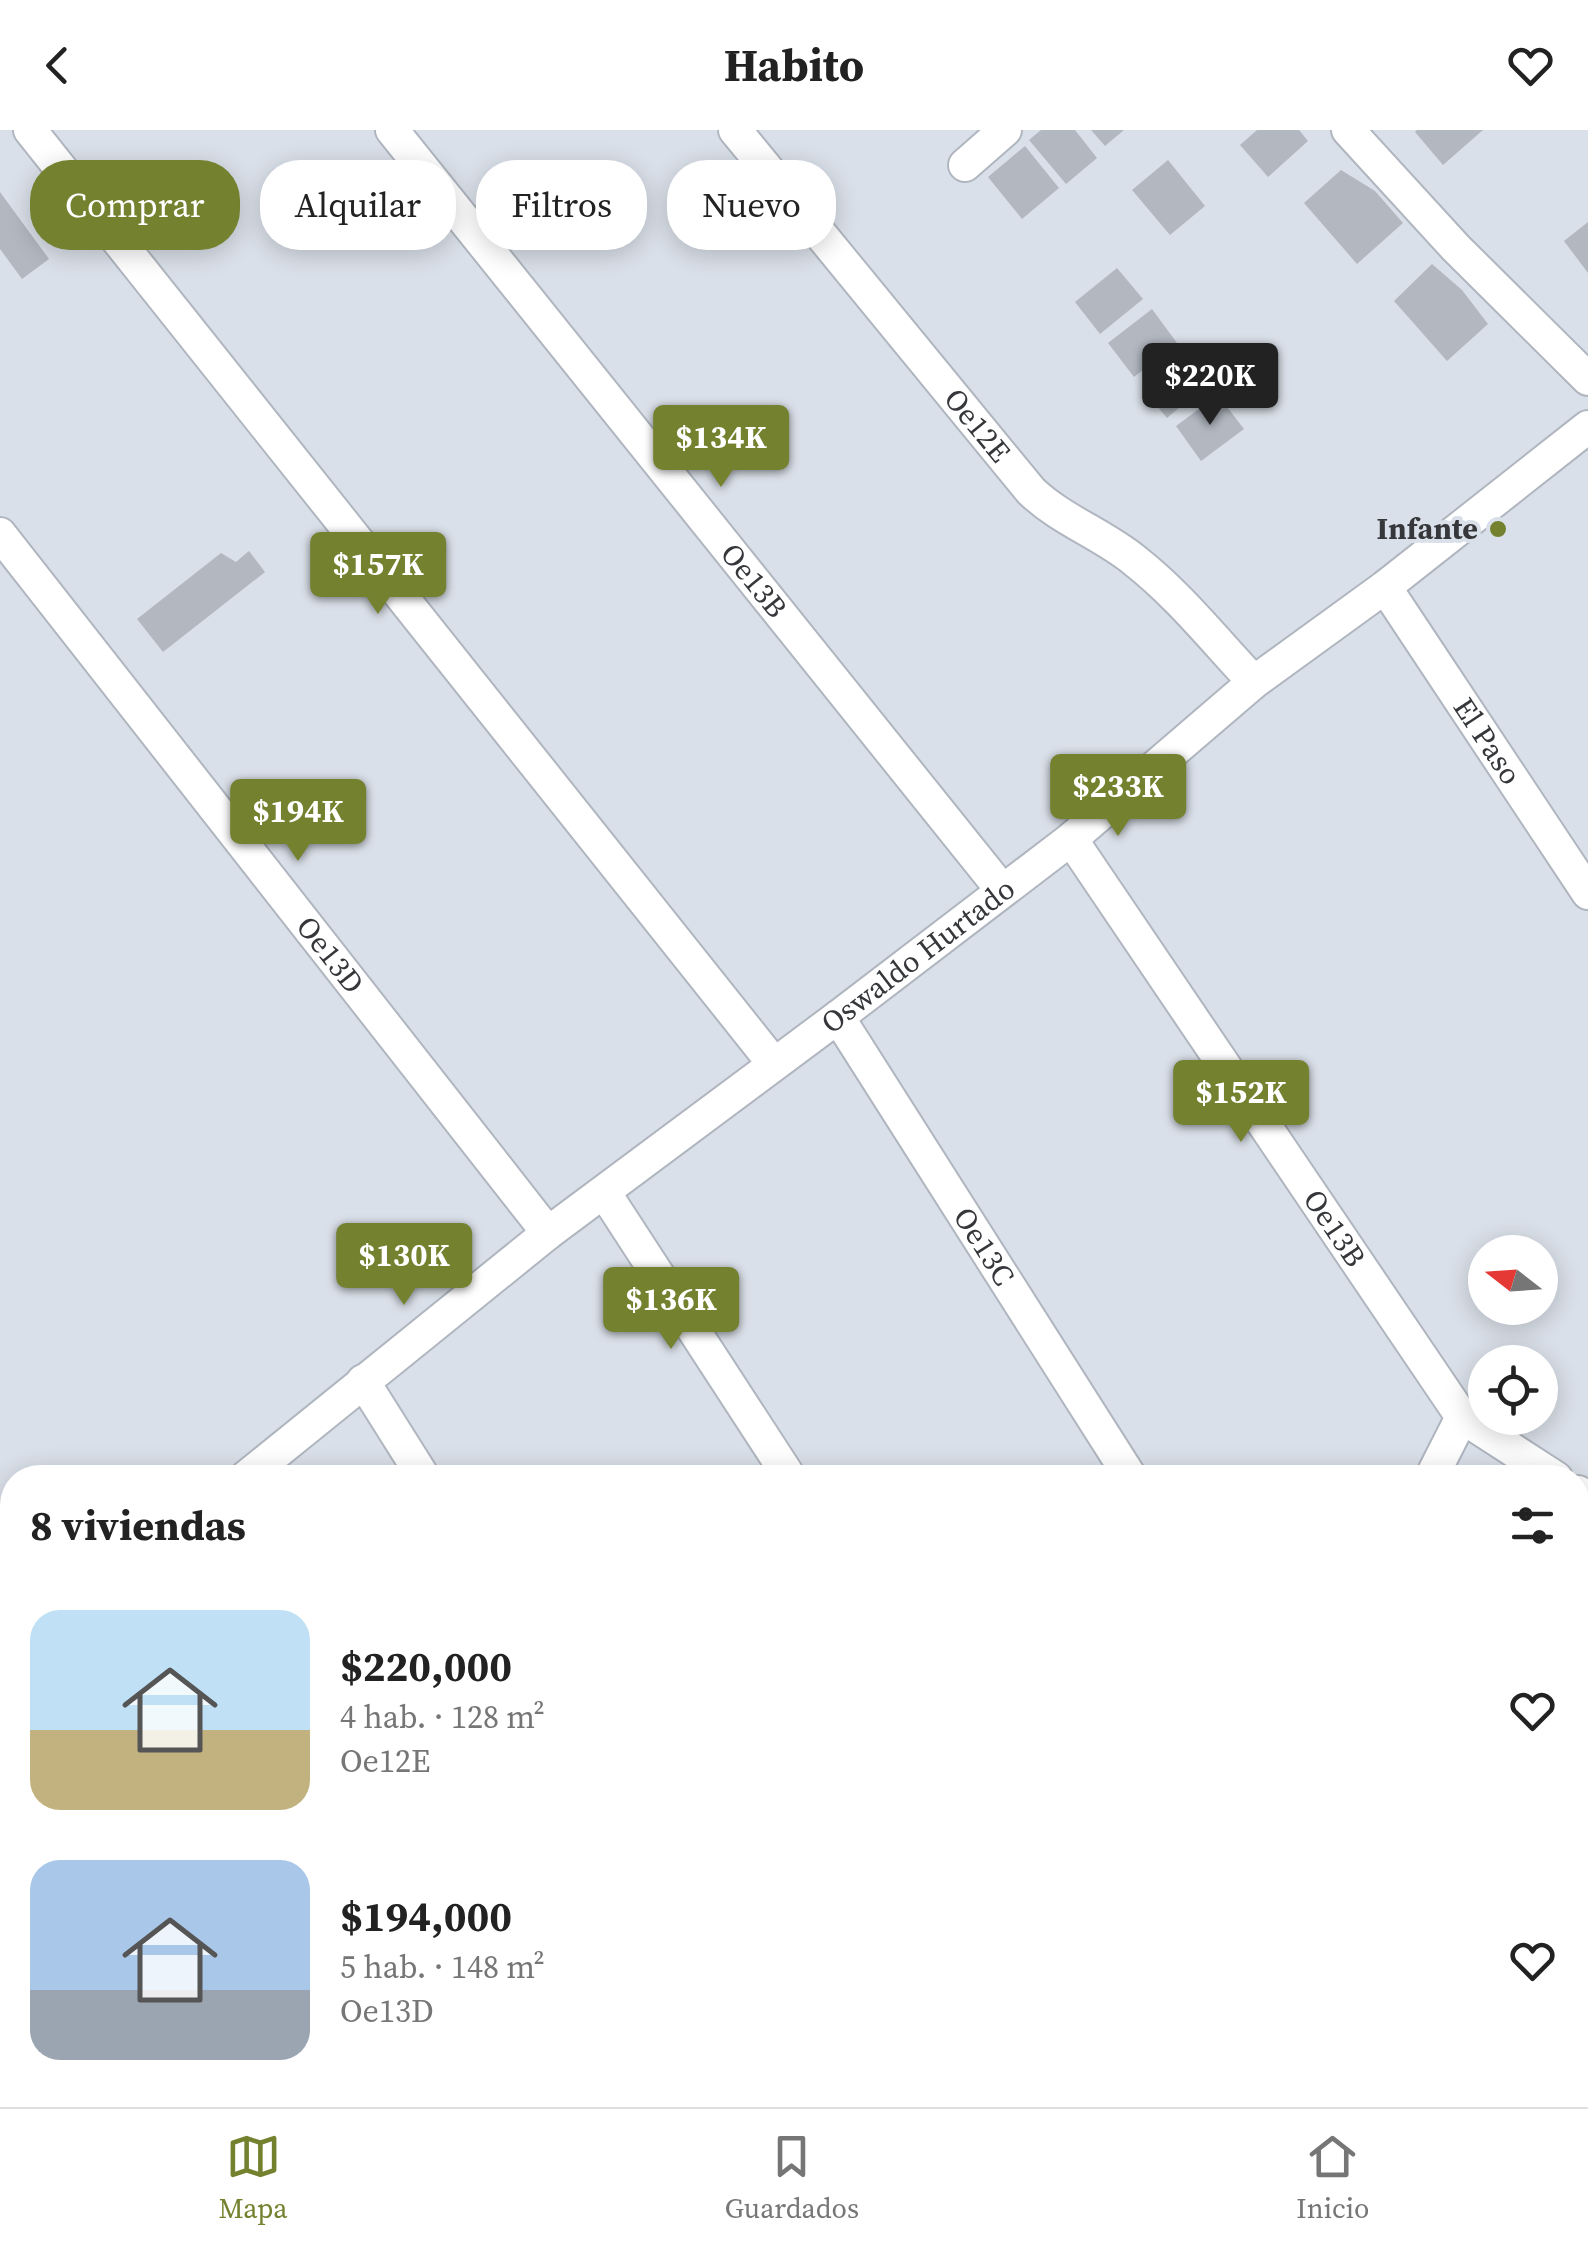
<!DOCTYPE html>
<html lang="es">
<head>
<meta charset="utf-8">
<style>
	:root { --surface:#fff; --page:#f2f2f2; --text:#222; --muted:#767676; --line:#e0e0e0; --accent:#74822f }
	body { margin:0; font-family:"Source Serif 4",serif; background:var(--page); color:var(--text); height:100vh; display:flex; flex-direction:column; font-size:38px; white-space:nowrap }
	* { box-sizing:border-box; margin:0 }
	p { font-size:32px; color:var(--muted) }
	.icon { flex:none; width:55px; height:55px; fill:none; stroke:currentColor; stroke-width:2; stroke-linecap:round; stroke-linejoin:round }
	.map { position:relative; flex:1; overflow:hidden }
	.side { position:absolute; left:0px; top:1335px; width:1590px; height:642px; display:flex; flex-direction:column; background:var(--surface); border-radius:40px 40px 0 0; box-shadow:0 5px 25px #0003 }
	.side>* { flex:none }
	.guide { position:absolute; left:30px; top:30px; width:1000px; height:90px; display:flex; gap:20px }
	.needle { width:65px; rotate:287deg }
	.tools { position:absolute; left:1468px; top:1105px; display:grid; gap:20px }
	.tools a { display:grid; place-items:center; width:90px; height:90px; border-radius:50%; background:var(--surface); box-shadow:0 5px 25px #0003; font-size:50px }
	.price { position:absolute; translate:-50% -85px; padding:0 22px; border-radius:10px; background:var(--accent); color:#fff; font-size:32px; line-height:65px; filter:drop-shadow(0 2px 5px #0008) }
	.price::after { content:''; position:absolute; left:50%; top:60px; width:30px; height:22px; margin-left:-15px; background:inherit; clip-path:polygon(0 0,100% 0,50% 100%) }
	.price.on { background:#222; color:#fff }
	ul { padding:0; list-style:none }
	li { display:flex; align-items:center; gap:30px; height:250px; padding:0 30px }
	li span { display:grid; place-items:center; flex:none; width:280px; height:200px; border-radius:30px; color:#555 }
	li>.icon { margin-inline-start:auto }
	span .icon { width:120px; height:120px; fill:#fffc; stroke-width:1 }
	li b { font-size:42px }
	h2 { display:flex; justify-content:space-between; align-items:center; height:120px; padding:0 30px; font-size:42px }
	.tag { padding:0 35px; border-radius:40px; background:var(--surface); box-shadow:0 5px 25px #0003; font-size:35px; line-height:90px }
	.tag.on { background:var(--accent); color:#fff }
	header { display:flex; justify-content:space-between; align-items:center; height:130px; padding:0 30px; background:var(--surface); font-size:45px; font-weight:700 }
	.tab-bar { display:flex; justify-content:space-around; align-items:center; height:140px; border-top:2px solid var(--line); background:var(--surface); font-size:28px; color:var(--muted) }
	.tab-bar a { display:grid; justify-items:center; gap:5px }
	.tab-bar .on { color:var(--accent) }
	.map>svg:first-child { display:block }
</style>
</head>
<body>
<header><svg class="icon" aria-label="back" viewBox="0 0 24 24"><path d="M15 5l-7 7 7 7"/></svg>Habito<svg class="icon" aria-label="heart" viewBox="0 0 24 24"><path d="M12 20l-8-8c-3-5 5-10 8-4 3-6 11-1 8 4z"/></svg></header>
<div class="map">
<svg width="1588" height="1977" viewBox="0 0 1588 1977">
	<rect width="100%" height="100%" fill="#dae0e9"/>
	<!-- building -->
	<path fill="#b2b7c0" d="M1041 0H1075L1097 28 1066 54 1029 10Z
		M1091 0H1124L1105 16Z
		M1257 0H1299L1308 11 1268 47 1240 15Z
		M1417 0H1483L1443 35 1415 2Z
		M1025 16 1059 58 1022 89 988 47Z
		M1168 30 1205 76 1170 105 1132 60Z
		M1341 40 1375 61 1403 93 1357 134 1304 73Z
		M0 62 49 129 22 149 0 119Z
		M1588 92V143L1564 111Z
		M1432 134 1462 160 1488 194 1447 231 1394 171Z
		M1117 138 1143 169 1100 204 1075 172Z
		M1152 179 1177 213 1134 247 1108 213Z
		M1182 223 1208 253 1167 288 1142 258Z
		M1218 265 1244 299 1201 331 1176 296Z
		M249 421 265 442 163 522 137 489 221 423 236 432Z"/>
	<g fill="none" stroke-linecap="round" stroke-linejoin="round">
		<!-- street casing -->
		<g stroke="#b0b6bf" stroke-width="36">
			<g id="street">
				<path d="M30 0 774 934"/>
				<path id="s1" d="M392 0 1002 760"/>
				<path id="s2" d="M735 0 1031 361C1061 390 1102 404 1134 430 1179 465 1215 511 1254 552"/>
				<path d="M1348 0 1456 118 1588 249"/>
				<path d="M965 35 1005 0"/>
				<path id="s3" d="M0 404 548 1103"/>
				<path id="s4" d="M1385 457 1588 763"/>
				<path id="s5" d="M1071 709 1462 1287 1556 1348"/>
				<path id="s6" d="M838 887 1131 1348"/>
				<path d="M604 1062 790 1348"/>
				<path d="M363 1251 424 1348"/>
				<path id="s7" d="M245 1348 548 1103 838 887 1071 709 1254 552 1385 457 1588 297"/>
				<path d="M1431 1348 1462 1287"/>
				<path d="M1578 1362 1588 1368"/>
				<path d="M1578 1484 1588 1467"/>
				<path d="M0 1563 12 1552"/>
				<path d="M0 1744 12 1762"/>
				<path d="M1578 1757 1588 1764"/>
				<path d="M145 1965 153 1977"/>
				<path d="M1194 1965 1202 1977"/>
				<path d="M1249 1977 1258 1965"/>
			</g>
		</g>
		<!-- street -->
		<use href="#street" stroke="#fff" stroke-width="32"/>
	</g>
	<!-- markers -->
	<circle fill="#74822f" stroke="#dae0e9" stroke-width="4" cx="1498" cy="399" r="10"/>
	<g text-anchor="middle" stroke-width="8" stroke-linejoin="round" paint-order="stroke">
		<!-- street labels -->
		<g font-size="30" fill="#35373a" stroke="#dae0e9">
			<text dy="10" stroke="none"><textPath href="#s2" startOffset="382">Oe12E</textPath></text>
			<text dy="10" stroke="none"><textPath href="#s1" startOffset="578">Oe13B</textPath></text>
			<text dy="10" stroke="none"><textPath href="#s4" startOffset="185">El Paso</textPath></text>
			<text dy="10" stroke="none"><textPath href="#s3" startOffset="535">Oe13D</textPath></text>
			<text dy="10" stroke="none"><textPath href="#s7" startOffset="852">Oswaldo Hurtado</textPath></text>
			<text dy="10" stroke="none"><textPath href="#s5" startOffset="470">Oe13B</textPath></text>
			<text dy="10" stroke="none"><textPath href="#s6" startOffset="272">Oe13C</textPath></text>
		</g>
		<!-- poi labels -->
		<g font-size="30" font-weight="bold" fill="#35373a" stroke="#dae0e9" text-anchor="end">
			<text x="1478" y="409">Infante</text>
		</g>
	</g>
</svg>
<div class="tools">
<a><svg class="needle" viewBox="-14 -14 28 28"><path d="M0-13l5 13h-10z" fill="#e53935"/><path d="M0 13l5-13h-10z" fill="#767676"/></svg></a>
<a><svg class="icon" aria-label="locate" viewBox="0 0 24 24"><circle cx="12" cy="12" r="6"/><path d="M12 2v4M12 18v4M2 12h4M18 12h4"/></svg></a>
</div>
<b class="price on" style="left:1210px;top:298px">$220K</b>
<b class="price" style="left:721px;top:360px">$134K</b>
<b class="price" style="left:378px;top:487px">$157K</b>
<b class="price" style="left:1118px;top:709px">$233K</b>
<b class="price" style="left:298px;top:734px">$194K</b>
<b class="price" style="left:1241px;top:1015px">$152K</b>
<b class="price" style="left:404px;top:1178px">$130K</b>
<b class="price" style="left:671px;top:1222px">$136K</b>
<div class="guide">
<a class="tag on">Comprar</a>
<a class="tag">Alquilar</a>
<a class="tag">Filtros</a>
<a class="tag">Nuevo</a>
</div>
<section class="side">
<h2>8 viviendas<svg class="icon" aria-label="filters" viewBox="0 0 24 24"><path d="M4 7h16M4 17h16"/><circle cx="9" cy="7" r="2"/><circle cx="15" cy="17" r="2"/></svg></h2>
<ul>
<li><span style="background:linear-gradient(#bfe0f5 60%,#c2b280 0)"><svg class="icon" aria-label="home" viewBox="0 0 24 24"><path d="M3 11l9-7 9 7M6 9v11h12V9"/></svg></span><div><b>$220,000</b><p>4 hab. · 128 m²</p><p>Oe12E</p></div><svg class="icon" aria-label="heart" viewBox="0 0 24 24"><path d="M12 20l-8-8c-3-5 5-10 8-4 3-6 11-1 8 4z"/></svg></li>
<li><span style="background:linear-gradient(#a9c7e8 65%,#9aa5b1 0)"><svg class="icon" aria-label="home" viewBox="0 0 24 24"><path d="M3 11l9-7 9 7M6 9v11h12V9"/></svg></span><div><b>$194,000</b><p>5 hab. · 148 m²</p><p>Oe13D</p></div><svg class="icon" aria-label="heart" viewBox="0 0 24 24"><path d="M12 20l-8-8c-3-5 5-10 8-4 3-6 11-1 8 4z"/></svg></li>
</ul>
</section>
</div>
<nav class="tab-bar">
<a class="on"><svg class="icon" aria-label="map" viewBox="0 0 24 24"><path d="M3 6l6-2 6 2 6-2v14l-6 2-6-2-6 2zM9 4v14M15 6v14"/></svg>Mapa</a>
<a><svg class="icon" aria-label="saved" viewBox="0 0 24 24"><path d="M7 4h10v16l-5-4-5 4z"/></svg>Guardados</a>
<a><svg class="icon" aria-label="home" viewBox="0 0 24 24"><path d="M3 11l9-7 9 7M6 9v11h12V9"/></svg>Inicio</a>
</nav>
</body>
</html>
